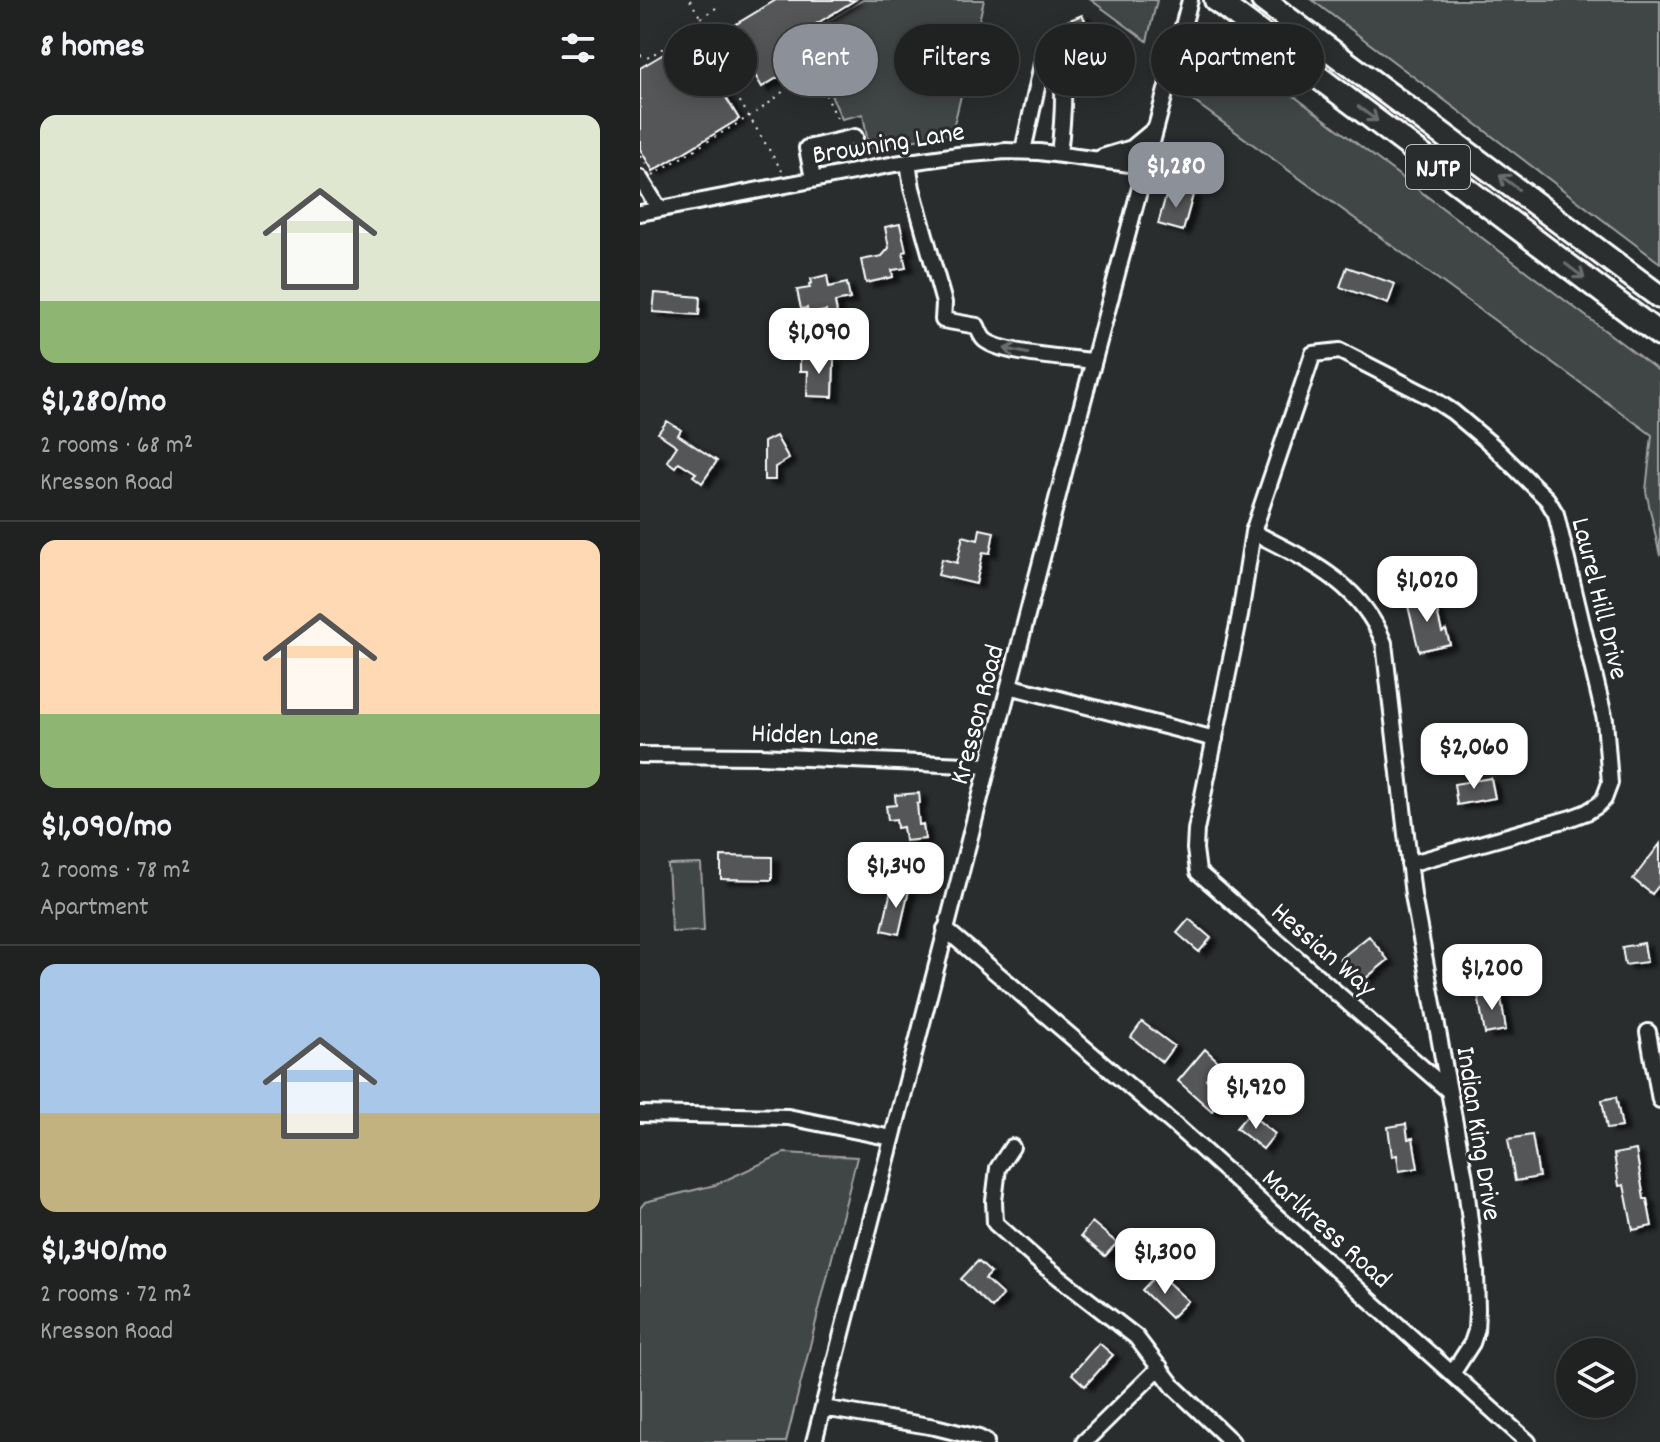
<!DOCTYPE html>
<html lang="en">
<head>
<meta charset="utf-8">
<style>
	:root { --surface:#202222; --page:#2d2f2f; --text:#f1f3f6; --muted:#a2a4a5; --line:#3d3f40; --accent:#8c9099 }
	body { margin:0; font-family:Dekko,sans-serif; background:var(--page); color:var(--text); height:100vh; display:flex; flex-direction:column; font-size:30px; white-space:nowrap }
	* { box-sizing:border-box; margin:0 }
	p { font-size:26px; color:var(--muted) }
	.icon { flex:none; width:44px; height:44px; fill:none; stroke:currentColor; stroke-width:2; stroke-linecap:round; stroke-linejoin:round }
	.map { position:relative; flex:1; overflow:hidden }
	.panel { display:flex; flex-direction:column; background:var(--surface); width:640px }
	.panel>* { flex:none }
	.top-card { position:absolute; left:24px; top:24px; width:760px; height:72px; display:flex; gap:16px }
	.fabs { position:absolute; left:916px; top:1338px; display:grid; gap:16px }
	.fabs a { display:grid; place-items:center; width:80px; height:80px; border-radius:50%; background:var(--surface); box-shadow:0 4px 20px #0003,0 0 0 2px var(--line); font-size:40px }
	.price { position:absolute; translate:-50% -68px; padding:0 18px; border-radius:16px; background:#fff; color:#222; font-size:26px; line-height:52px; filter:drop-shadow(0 2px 4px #0008) }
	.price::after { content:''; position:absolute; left:50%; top:48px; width:24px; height:18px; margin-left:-12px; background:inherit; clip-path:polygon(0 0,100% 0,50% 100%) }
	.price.current { background:var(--accent); color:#fff }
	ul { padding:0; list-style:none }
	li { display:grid; align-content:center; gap:16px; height:424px; padding:0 40px }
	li+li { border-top:2px solid var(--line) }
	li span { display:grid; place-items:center; height:248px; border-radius:16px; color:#555 }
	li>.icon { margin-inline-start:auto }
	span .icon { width:144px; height:144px; fill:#fffc; stroke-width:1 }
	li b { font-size:34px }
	h2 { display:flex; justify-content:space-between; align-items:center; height:96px; padding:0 40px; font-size:34px }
	.chip { padding:0 28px; border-radius:36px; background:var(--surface); box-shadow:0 4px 20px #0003,0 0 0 2px var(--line); font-size:28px; line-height:72px }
	.chip.current { background:var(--accent); color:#fff }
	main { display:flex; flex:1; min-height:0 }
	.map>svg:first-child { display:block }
</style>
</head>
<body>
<main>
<section class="panel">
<h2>8 homes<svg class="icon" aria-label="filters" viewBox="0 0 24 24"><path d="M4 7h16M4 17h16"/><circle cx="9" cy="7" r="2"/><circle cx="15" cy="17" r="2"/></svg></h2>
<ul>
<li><span style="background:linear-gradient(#dfe7d0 75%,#8fb573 0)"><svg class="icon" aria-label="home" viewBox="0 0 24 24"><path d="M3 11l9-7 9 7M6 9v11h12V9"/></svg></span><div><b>$1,280/mo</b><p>2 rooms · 68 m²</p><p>Kresson Road</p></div></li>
<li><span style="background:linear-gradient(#ffd9b3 70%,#8fb573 0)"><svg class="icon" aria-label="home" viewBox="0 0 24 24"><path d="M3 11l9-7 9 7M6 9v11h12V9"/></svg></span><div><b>$1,090/mo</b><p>2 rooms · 78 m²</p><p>Apartment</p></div></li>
<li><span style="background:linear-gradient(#a9c7e8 60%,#c2b280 0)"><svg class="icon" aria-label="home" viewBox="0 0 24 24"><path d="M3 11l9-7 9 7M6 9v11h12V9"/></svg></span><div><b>$1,340/mo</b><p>2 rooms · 72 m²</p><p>Kresson Road</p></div></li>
</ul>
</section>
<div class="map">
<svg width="1020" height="1442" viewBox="0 0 1020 1442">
	<defs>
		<filter id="shadow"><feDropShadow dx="7" dy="4" stdDeviation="2" flood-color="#0009"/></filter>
	</defs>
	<rect width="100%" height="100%" fill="#2a2d2e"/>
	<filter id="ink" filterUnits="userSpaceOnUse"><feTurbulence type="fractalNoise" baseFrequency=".0125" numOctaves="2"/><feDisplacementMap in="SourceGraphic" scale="16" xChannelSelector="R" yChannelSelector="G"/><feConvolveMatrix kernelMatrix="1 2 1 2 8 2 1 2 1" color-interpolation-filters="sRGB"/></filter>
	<g filter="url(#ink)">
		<!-- green -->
		<path fill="#414445" stroke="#a0a2a2" stroke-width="2" d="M223 0H344L312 133 229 149 223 114 202 119 164 36Z
			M451 0H517L507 41Z
			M672 0H1020V263Z
			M569 32 1020 372V556L1006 491 1012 435 552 100Z
			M61 864 64 931 32 932 28 865Z
			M144 1153 217 1157 146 1442H0V1208L5 1202 75 1185Z"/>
		<!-- building -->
		<path fill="#555758" stroke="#fff" stroke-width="2" filter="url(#shadow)" d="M136 0H215L150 40 163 62 122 87 109 65 95 74 88 62 71 73 99 119 13 171 0 149V68L49 39 58 54 78 42 77 39 90 31 88 29Z
			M442 15 468 63 444 73 431 40 427 21Z
			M528 188 553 195 543 231 518 224Z
			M260 224 266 251 263 252 266 268 252 270 253 277 226 283 221 260 242 256 249 248 245 227Z
			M707 267 755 284 748 304 700 287Z
			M187 275 189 287 207 283 210 299 195 302 197 313 187 315 186 311 168 314 167 308 161 309 157 290 170 288 169 284 172 283 171 279Z
			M15 293 60 297 59 315 13 312Z
			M160 358 194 359 193 397 167 396 168 371H160Z
			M27 421 41 430 38 435 77 461 62 483 53 476 56 473 39 462 35 467 27 461 37 446 18 433Z
			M136 436 149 459 135 467V480H124V442Z
			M340 529 354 532 350 553 343 552 336 584 298 575 302 559 317 563 323 536 338 540Z
			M793 596 802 632 806 630 810 644 779 651 767 602Z
			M851 778 855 798 817 805 814 784Z
			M279 793 280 803 277 804 279 825 283 824 285 839 265 841 263 827 257 828 256 819 248 820 246 806 256 805 255 795Z
			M1020 844V884L1012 894 993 879Z
			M81 856 132 857V880L81 879Z
			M252 886 269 890 259 934 242 930Z
			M549 919 571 938 559 952 537 933Z
			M729 936 748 960 720 983 700 959Z
			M1004 943 1007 962 985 965 982 947Z
			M860 991 866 1030 845 1034 838 995Z
			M502 1022 534 1046 522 1062 491 1037Z
			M565 1049 580 1063 566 1079 585 1095 572 1111 538 1081Z
			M976 1097 982 1127 967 1129 962 1100Z
			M609 1113 635 1134 623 1149 596 1128Z
			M766 1124 768 1139 773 1138 778 1168 759 1171 757 1155 752 1156 748 1127Z
			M892 1135 899 1177 875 1181 868 1139Z
			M996 1150 1004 1199H1007L1012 1226 993 1230 984 1185 979 1186 974 1154Z
			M452 1222 477 1243 465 1256 441 1236Z
			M338 1261 351 1273 345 1279 363 1295 352 1308 321 1279Z
			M518 1273 548 1301 531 1318 502 1290Z
			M459 1343 473 1355 445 1386 432 1374Z"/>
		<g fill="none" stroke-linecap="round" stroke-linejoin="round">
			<!-- minor casing -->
			<g stroke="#fff" stroke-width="20">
				<path id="minor" d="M383 151 406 46 413 41C429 59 422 129 419 154
					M462 157 492 148 516 128
					M268 162 272 188 304 303 303 320 337 326C339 330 340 334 343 338 355 354 431 358 453 361
					M0 178 19 209
					M173 179 167 148 215 137
					M0 213 255 164 318 155 366 151 399 152 505 166
					M613 532C667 560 720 582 744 643L773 895 825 1178 836 1272 837 1310 836 1331 832 1343 812 1374
					M369 686 575 739
					M0 755 120 756 348 766
					M769 864 931 818 947 812 958 805 964 799 970 783 965 720 916 514 907 499 852 445 813 412 790 397 700 351 673 354 613 532 600 615 556 830 555 849 558 872 809 1091
					M305 929 536 1126 888 1442
					M1008 1032 1020 1100
					M0 1114 148 1117 252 1138
					M372 1147 358 1168 354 1201 355 1223 398 1261 496 1337 534 1387 592 1442
					M183 1408 295 1427 339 1438 346 1442
					M174 1442 422 480 550 0
					M444 1442 520 1367"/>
			</g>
			<!-- highway casing -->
			<g stroke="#fff" stroke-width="28">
				<path id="highway" d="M576 0 1020 335
					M623 0 1020 297"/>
			</g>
			<!-- path -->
			<path stroke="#fff" stroke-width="2" stroke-dasharray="2 6" stroke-linecap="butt" d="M50 0 76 44
				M61 18 76 8
				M0 55 7 58 30 44
				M79 67 142 171
				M161 69 164 60 168 58 173 68
				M0 156 5 164
				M13 175C36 161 60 146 83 132 112 115 144 98 161 69H173L199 122"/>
			<!-- minor -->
			<use href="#minor" stroke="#2a2d2e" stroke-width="14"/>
			<!-- highway -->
			<use href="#highway" stroke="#2a2d2e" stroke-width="22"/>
		</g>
		<!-- one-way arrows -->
		<defs><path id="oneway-shaft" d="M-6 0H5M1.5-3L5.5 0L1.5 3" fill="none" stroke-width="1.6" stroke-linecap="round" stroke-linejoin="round" transform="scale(2)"/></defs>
		<g stroke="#6a6c6d">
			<use href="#oneway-shaft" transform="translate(728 114) rotate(37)"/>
			<use href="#oneway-shaft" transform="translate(869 182) rotate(-143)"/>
			<use href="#oneway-shaft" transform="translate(935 271) rotate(37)"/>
			<use href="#oneway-shaft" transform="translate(376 351) rotate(-168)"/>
		</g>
	</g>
	<g text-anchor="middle" stroke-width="6" stroke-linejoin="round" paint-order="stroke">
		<!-- shield labels -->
		<rect fill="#2a2d2e" stroke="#bfc0c0" stroke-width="2" x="766" y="145" width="64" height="44" rx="6"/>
		<g font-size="26" font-weight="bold" fill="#fff">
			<text x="798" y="176">NJTP</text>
		</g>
		<!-- street labels -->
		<g font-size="28" fill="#fff" stroke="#2a2d2e">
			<text transform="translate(248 141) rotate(-9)" y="10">Browning Lane</text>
			<text transform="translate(962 598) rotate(76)" y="10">Laurel Hill Drive</text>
			<text transform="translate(335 714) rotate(-75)" y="10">Kresson Road</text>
			<text transform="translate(175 733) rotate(2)" y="10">Hidden Lane</text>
			<text transform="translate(685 948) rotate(41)" y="10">Hessian Way</text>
			<text transform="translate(841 1133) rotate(81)" y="10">Indian King Drive</text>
			<text transform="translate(688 1227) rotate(42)" y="10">Marlkress Road</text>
		</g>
	</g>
</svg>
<div class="fabs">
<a><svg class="icon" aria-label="layers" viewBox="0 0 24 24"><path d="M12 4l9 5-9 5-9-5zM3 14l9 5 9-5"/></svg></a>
</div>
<b class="price current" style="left:536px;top:210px">$1,280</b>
<b class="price" style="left:179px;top:376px">$1,090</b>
<b class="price" style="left:787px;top:624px">$1,020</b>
<b class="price" style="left:834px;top:791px">$2,060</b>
<b class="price" style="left:256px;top:910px">$1,340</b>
<b class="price" style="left:852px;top:1012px">$1,200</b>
<b class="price" style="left:616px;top:1131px">$1,920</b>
<b class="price" style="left:525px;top:1296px">$1,300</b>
<div class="top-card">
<a class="chip">Buy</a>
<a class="chip current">Rent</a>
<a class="chip">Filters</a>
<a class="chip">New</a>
<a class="chip">Apartment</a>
</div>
</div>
</main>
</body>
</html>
